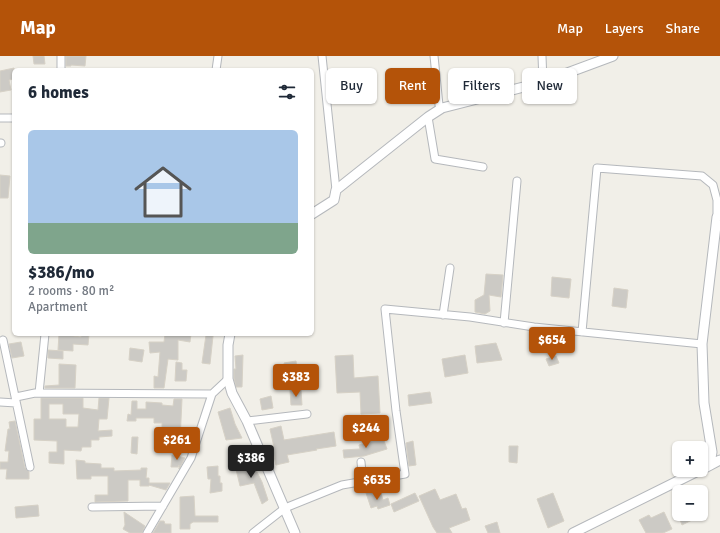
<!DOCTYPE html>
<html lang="en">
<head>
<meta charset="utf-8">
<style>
	:root { --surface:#fff; --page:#f2f2f3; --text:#1f2937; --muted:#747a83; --accent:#b45309 }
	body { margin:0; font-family:Signika,sans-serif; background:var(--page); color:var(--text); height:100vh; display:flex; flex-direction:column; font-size:15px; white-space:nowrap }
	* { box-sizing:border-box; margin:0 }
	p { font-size:13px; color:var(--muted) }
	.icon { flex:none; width:22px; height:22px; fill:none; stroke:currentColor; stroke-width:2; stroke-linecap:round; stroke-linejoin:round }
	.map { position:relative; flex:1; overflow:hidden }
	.panel { position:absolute; left:12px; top:12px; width:302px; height:268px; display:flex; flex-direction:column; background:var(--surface); border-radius:6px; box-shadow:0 1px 3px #0004 }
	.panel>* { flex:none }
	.hud { position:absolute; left:326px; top:12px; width:334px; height:36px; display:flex; gap:8px }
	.tools { position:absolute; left:672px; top:385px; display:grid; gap:8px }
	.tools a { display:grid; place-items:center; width:36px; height:36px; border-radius:6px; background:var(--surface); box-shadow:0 1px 3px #0004; font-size:20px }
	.price { position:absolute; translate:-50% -34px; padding:0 9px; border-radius:4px; background:var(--accent); color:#fff; font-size:13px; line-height:26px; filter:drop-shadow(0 1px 2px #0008) }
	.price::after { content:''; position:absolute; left:50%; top:24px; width:12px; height:9px; margin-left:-6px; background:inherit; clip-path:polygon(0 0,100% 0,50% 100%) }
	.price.selected { background:#222; color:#fff }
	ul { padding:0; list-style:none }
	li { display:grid; align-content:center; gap:8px; height:212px; padding:0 16px }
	li span { display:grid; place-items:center; height:124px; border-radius:6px; color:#555 }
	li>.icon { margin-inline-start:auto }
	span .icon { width:72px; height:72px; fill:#fffc; stroke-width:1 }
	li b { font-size:17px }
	h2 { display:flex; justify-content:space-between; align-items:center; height:48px; padding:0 16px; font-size:17px }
	.tag { padding:0 14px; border-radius:6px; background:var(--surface); box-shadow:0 1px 3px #0004; font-size:14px; line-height:36px }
	.tag.selected { background:var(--accent); color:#fff }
	header { display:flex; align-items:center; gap:24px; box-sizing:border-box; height:56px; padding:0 20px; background:var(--accent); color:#fff }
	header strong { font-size:19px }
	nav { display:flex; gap:22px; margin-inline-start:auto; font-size:14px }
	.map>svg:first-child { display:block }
</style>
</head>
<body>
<header>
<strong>Map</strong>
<nav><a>Map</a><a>Layers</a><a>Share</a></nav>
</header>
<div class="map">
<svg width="720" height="477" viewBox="0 0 720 477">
	<rect width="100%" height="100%" fill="#f1efe8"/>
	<!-- building -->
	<path fill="#cccac5" stroke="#d6d1c6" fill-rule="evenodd" d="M33 0H44L45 8H34Z
		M66 0H86L85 10 71 9V10H66Z
		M14 12V23L9 24 11 34 0 36V15Z
		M0 119 10 120 8 142H0Z
		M486 218 503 219 501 241 489 239 490 255 485 258 475 256V244L484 239Z
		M552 221 571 223 569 242 551 240Z
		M614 232 628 234 626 252 612 250Z
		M59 278 81 281V278H89L88 289 73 288V295L58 294Z
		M165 278H191L190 286 178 284V304L168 303 164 332H154V320L158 321 160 296 150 297 149 286H164Z
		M206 279 213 280 210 308 202 307Z
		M21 286 24 300 12 302 9 288Z
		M496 287 502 304 477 307 475 290Z
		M130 292 144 294 142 306 129 304Z
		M48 294 63 295V303L48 302Z
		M243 299 242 331H236L234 322V313H236L235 300Z
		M353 299 354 322 378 320 380 357 361 358 360 336 337 337 335 300Z
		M465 299 468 317 445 321 442 303Z
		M556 300 559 307 549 310 546 303Z
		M296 305 298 320 287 322 284 307Z
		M176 306 182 307V314H187L186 325H175Z
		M59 308 76 309 75 332H45V330L59 329Z
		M290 334H301L302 349H291Z
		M430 336 432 347 409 350 408 339Z
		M271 340 273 352 262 354 260 343Z
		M41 342H83V352L98 354 99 342H109L107 363H99L98 375 112 374V380L99 381V384H91V391H82L81 395 64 394V408L49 407V396H57V385L34 384V363H41ZM49 348H63V358H79L78 371H66V363H49Z
		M174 343H182L180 385 173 384 174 379H171L172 375 162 374V367H154V362H136V365H127L128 358 131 359 132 345H137V353H146V346L162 347V349L173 350Z
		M230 352 235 368 242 382 226 384 218 356Z
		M15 365 25 412 29 416V423H6L7 413H0V406H8L9 395H5L8 373H10L9 366Z
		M281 370 284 384 334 376 336 390 316 393 317 394 287 399 289 406 276 409 272 391H274L270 373Z
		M132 381H138L137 398 131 397Z
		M383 382 387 393 364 400 344 402 343 394 360 393 359 389Z
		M413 385 416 409 409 410 406 387Z
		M509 390H518L517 407 509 406Z
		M172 399 185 402 179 413V409L178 411H171Z
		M76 404 85 405V407L101 408V412H114V415L141 414V412H147L146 422H149V427H170L166 434 149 429V430H140V424H128V445L95 446V439H108V420H91V423H77Z
		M252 406 262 426 268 444 262 448 254 427 240 430 235 409H244L245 407Z
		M218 410V420H220V427H222V435L210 437 211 423H208L207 411Z
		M435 433 440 444 456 438 462 453 466 452 470 464 449 472 452 477H437L433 471 419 440Z
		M372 435 373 439 381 437 383 444 388 442 390 449 378 453 377 450 371 452 366 437Z
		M415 437 419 445 394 456 391 448Z
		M553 437 564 465 548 472 537 443Z
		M194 440 195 460H218V466H193L190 468V473H180V441Z
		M38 449 39 460 16 462 15 451Z
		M124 456 145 470 142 477H130L123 473 125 469Z
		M664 456 672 473 663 477H646L639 464 649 459 651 462Z
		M678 458H689L692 464 682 469Z
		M160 465H164L165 468H171V477H153Z
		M497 466 500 477H488L485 470Z"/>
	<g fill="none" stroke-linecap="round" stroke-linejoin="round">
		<!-- minor casing -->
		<g stroke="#b5b8bc" stroke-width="9">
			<path id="minor" d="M61 0V14
				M322 0 336 134
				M434 0 439 49 442 52
				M542 0 543 26
				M216 14 218 0
				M428 61 435 103 483 111
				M0 62H14
				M0 87H1
				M443 259 450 212
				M504 267 517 125
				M582 276 597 112 702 120 713 129 717 144V161
				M3 284 30 411
				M39 337 45 278
				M16 341 35 337 212 338
				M0 346 16 347
				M247 365 307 358
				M361 406 363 426
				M92 451 163 450
				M147 477 191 402 212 338 228 323
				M253 477 285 452 342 429 405 418 396 355 385 253 470 261 534 271 702 288"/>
		</g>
		<!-- tertiary casing -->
		<g stroke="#b5b8bc" stroke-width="11">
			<path id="tertiary" d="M312 158 334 144 336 134 428 61 442 52 543 26 613 0
				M230 278 228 289V323L232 337 247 365 295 477
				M706 411 711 402 712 396 704 347 702 288 717 161 720 159
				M705 412 720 404
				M573 477 700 414"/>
		</g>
		<!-- minor -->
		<use href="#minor" stroke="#fff" stroke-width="7"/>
		<!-- tertiary -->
		<use href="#tertiary" stroke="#fff" stroke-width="9"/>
	</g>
</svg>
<div class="tools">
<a>+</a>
<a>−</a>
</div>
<b class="price" style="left:552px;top:305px">$654</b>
<b class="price" style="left:296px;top:342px">$383</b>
<b class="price" style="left:366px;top:393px">$244</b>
<b class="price" style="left:177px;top:405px">$261</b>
<b class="price selected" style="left:251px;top:423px">$386</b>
<b class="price" style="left:377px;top:445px">$635</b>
<div class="hud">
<a class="tag">Buy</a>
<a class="tag selected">Rent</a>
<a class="tag">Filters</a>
<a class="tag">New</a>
</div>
<section class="panel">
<h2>6 homes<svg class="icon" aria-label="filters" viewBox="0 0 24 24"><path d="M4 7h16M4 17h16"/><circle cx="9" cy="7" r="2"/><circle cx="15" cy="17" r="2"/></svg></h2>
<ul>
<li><span style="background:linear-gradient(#a9c7e8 75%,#7fa58c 0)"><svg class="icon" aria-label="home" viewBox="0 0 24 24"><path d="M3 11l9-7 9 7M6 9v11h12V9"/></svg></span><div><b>$386/mo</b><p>2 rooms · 80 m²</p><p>Apartment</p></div></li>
</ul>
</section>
</div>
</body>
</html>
